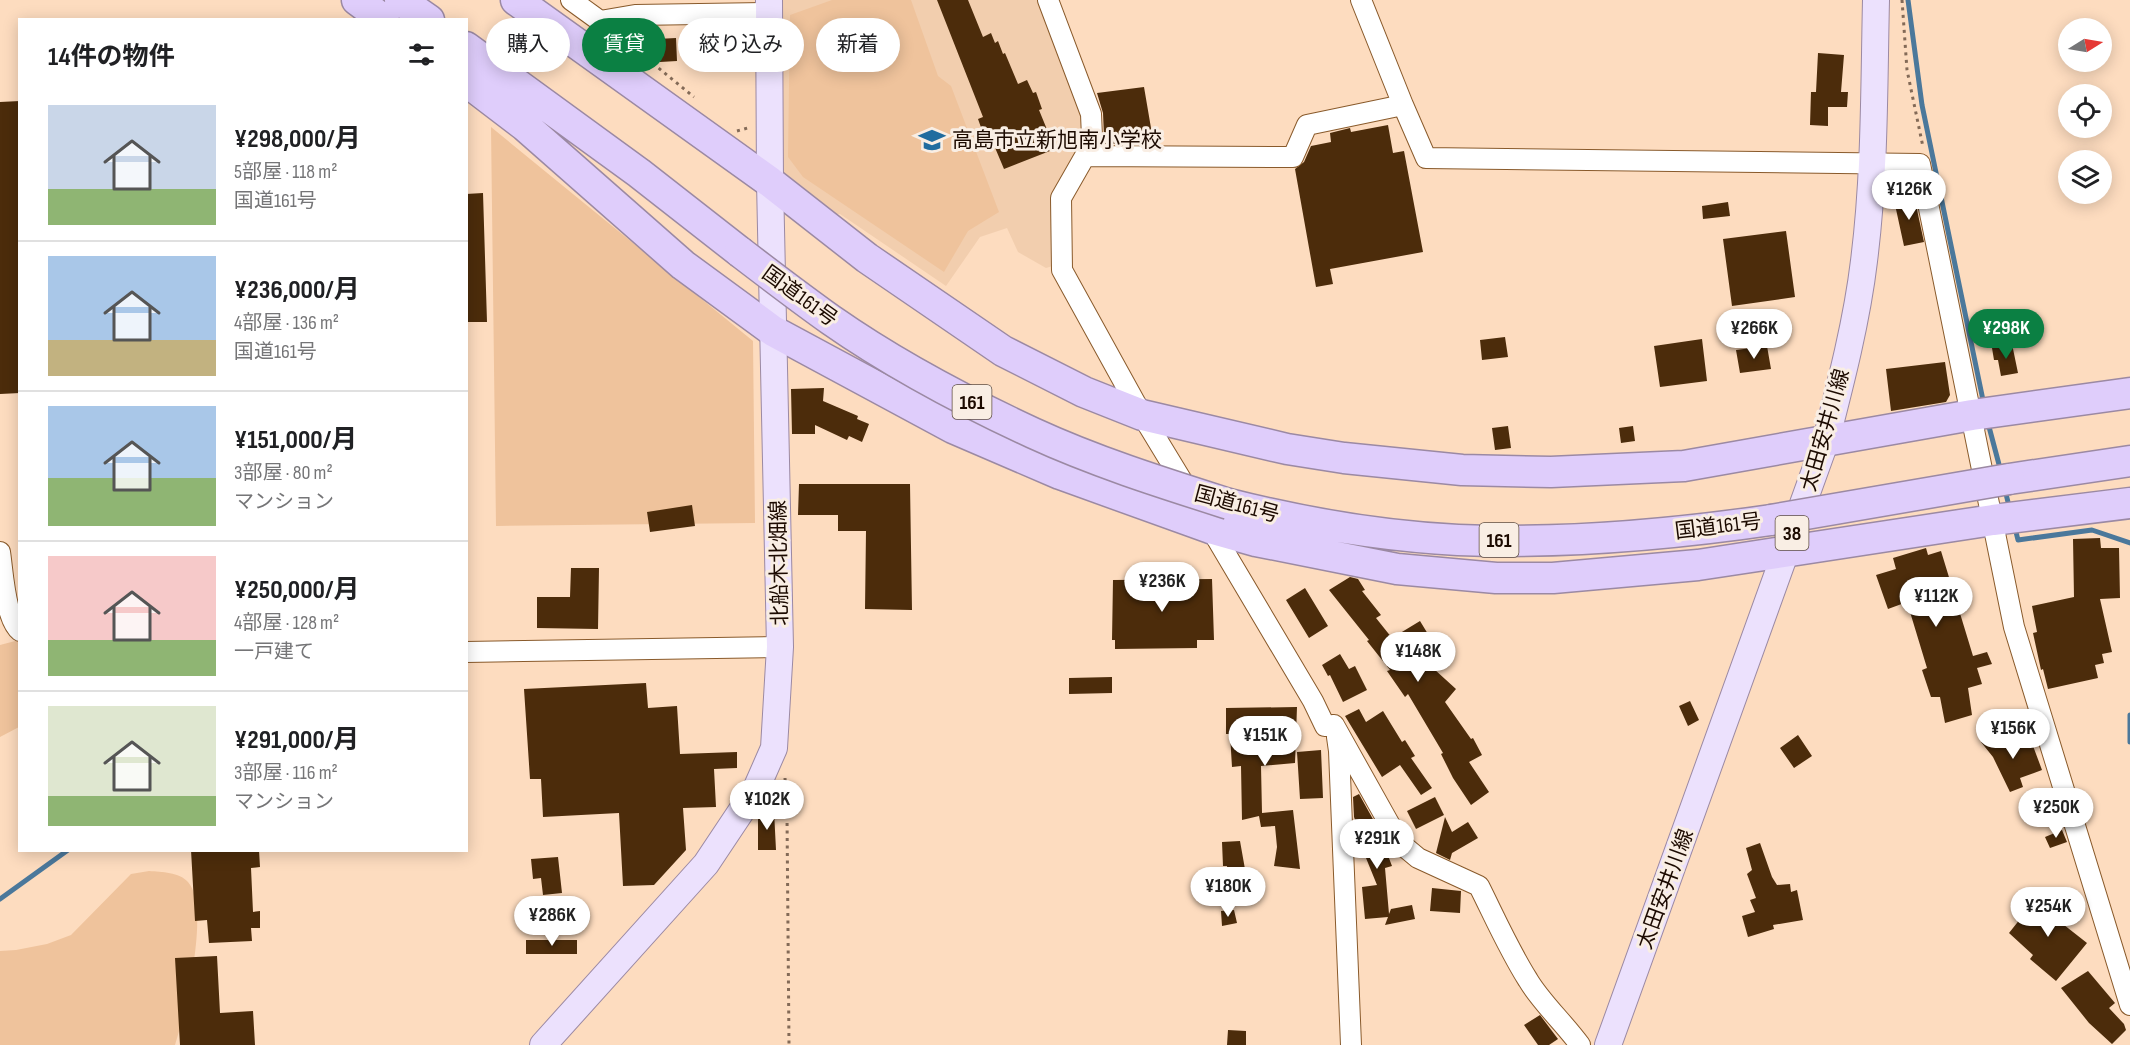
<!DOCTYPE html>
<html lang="ja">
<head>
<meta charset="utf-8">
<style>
	:root { --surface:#fff; --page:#f2f2f2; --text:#202124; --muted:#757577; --line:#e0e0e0; --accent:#0b8043 }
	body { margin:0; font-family:"Sofia Sans Condensed","Noto Sans JP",sans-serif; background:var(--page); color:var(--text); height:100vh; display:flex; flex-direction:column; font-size:22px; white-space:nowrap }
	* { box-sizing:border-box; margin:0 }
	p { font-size:20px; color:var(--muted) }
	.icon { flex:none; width:33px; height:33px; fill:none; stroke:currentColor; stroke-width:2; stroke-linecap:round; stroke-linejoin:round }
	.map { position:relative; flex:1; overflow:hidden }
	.panel { position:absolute; left:18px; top:18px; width:450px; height:834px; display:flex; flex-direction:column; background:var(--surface); border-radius:0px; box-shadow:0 3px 15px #0003 }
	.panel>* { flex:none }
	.top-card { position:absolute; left:486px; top:18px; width:570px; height:54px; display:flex; gap:12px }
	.needle { width:39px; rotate:79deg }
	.tools { position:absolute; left:2058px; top:18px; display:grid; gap:12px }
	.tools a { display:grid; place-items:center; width:54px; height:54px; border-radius:50%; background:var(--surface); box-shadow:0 3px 15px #0003; font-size:30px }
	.price { position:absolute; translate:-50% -51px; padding:0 14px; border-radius:21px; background:#fff; color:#222; font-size:20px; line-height:39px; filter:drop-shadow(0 2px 3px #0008) }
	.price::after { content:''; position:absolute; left:50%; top:36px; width:18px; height:14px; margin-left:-9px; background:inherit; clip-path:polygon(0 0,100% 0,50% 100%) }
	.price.current { background:var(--accent); color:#fff }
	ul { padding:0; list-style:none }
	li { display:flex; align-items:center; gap:18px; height:150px; padding:0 30px }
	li+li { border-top:2px solid var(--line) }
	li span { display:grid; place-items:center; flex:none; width:168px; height:120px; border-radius:0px; color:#555 }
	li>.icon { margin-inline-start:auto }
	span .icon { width:72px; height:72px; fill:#fffc; stroke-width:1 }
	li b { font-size:26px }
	h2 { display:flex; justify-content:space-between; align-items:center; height:72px; padding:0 30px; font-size:26px }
	.chip { padding:0 21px; border-radius:27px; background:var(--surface); box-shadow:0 3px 15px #0003; font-size:21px; line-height:54px }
	.chip.current { background:var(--accent); color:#fff }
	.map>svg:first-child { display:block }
</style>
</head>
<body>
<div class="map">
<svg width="2130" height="1045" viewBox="0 0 2130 1045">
	<rect width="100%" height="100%" fill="#fddcbf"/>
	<!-- built -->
	<path fill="#f2ceae" d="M779 0H1039L1086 128 1056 265 1046 268 1018 252 1007 228 980 237 946 286 840 214 826 216 784 185 778 108Z"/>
	<!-- green -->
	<path fill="#efc39c" d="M832 0H911L938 76 951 86 999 212 968 231 944 272 803 177 788 157 790 15Z
		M491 127 753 341 755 523 496 526Z
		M19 640V727L0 737V645Z
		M149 871C162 872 179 872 188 882 211 908 185 1013 175 1045H0V951L16 950 47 944 71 935 131 874Z"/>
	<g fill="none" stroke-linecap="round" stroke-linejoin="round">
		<!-- stream -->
		<path stroke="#4b789b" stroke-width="5" d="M1908 0 1922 105 1984 405
			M1988 423 2001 472
			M2005 490 2010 510
			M2015 528 2018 540 2092 530 2130 543
			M2130 715V742
			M0 899 68 850"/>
	</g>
	<!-- building -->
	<path fill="#4c2c0b" d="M937 0H968L983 37 991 33 995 43 998 41 1003 54 1005 53 1018 84 1027 80 1033 93 1036 92 1042 109 1039 110 1055 149 1004 169 988 131 983 133 978 119 983 117Z
		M657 33V39L676 38 677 61 660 62V53L643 54 641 35Z
		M754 39V60L715 63 714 42Z
		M1818 53 1844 55 1841 92H1848L1847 107H1828V126L1810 125 1811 92H1816Z
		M1144 87 1151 128 1150 144H1102L1104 136 1103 113 1097 93Z
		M20 101V393L0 394V102Z
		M1388 125 1393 153 1404 151 1423 252 1330 269 1333 284 1316 287 1295 169 1304 162 1311 146 1331 142 1330 133 1350 128 1351 132Z
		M483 193 487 322H466V194Z
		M1914 196 1924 242 1904 246 1894 200Z
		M1728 202 1730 216 1703 219 1702 206Z
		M1786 231 1795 297 1732 306 1723 239Z
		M1505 337 1508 357 1482 360 1480 340Z
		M1702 339 1707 381 1660 387 1654 346Z
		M2012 344 2018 373 2001 376 1998 360H1994L1992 348Z
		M1767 346 1771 369 1740 373 1736 350Z
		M1945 362 1950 395 1946 402 1891 411 1886 369Z
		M824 388 823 401 858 416 857 419 869 424 862 442 849 436 847 440 815 425V434H792L791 389Z
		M1508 426 1511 448 1495 450 1492 428Z
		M1633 426 1635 441 1621 443 1619 428Z
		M799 484H910L912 610 865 609 866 531H838V515H798Z
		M692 505 695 526 650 532 647 512Z
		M2100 538 2101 548H2119L2120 598 2100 599 2112 652 2102 654 2104 663 2095 665 2098 678 2048 689 2043 669 2041 670 2033 633 2037 632 2032 606 2074 597 2073 539Z
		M1926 548 1928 555 1941 551 1973 656 1987 652 1992 664 1977 668 1982 684 1968 688 1972 715 1945 723 1940 697H1931L1922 670 1927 668 1907 602 1888 609 1876 575 1896 569 1893 558Z
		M571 568H599L598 629 537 628V597H570Z
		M1350 577 1358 579 1365 590 1362 591 1381 615 1376 618 1392 638 1420 621 1445 662 1434 669 1456 689 1445 702 1471 739 1473 738 1482 755 1469 762 1489 792 1471 805 1453 778 1441 754 1443 753 1408 694 1405 697 1387 671 1390 670 1367 641 1369 640 1329 590Z
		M1212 579 1214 640H1197V648L1115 649V640H1112L1113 580Z
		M1305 588 1328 626 1309 638 1286 600Z
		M1340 654 1349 669 1355 666 1367 690 1343 702 1330 675 1328 676 1322 665Z
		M1112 677V693L1069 694V678Z
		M646 683 648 708 677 706 680 754 737 752V768L714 769 716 807 683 808 686 850 654 885 623 886 619 813 543 817 541 779H530L524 689Z
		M1690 701 1699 720 1688 726 1679 706Z
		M1297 707 1295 763 1261 766 1262 813 1293 810 1300 869 1274 866 1277 847 1275 826 1261 827 1259 816 1242 820 1241 766 1232 767 1230 734H1226V708Z
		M1359 709 1366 722 1383 711 1402 742 1405 740 1415 756 1411 758 1432 788 1421 795 1400 765 1382 777 1345 716Z
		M2005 734 2009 747 2030 738 2042 770 2020 778 2023 787 2010 792 1993 757 1981 742Z
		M1798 735 1812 756 1794 768 1780 748Z
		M1321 750 1323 798 1300 799 1297 752Z
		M1359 794 1384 839 1382 840 1392 866 1385 868 1389 914 1391 909 1412 905 1415 919 1385 925 1388 917 1365 919 1362 887 1377 885 1366 858 1369 857 1354 817 1353 797Z
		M1435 797 1444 815 1416 829 1407 811Z
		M764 810 774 811 776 850H758V819Z
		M1445 817 1452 832 1468 822 1478 838 1452 853 1450 860 1436 853Z
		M2062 830 2067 842 2050 848 2045 837Z
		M1240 841 1251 903 1231 905 1227 866H1223L1222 842Z
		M1760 843 1772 877 1777 885 1790 884 1791 892 1797 890 1803 920 1773 925 1774 929 1748 937 1742 916 1755 912 1750 900 1756 898 1747 874 1752 870 1746 848Z
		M191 850H259L260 867 251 868 253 912 260 911V928H251L252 941 209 943 207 920 195 921Z
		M558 857 562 893 543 895 541 878 533 879 531 859Z
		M1432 888 1461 891 1460 913 1430 911Z
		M2040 894 2064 915 2059 921 2087 943 2056 981 2030 959 2033 955 2009 933Z
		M1234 910 1237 923 1222 926 1221 911Z
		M526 940H577V954H526Z
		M217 956 220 1013 253 1011 255 1045H180L175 958Z
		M2088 971 2115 1003 2109 1008 2124 1024 2126 1030 2112 1044 2089 1023 2061 988Z
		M1540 1015 1558 1039 1549 1045H1538L1524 1025Z
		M1228 1030 1246 1031V1045H1227Z"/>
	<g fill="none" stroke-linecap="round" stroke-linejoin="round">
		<!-- minor casing -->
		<g stroke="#895a2b" stroke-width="22">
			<path id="minor" d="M571 0 600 21 635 15 769 13
				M1048 0 1091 114 1092 137 1085 156 1061 198 1062 270 1142 415 1190 494
				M1361 0 1403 105 1426 158 1920 164 2014 627 2130 1005
				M1085 156 1293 157 1307 125 1403 105
				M1208 524 1313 701 1325 726 1334 725
				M0 552C3 571 5 619 20 631
				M466 652 780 647
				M1334 725 1400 843 1418 858 1479 886C1495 918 1509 950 1528 980 1541 1002 1564 1023 1580 1045
				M1337 737 1339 751 1351 1045"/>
		</g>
		<!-- major casing -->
		<g stroke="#9b89a3" stroke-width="28">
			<path id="major" d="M543 1045 706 864 756 789 774 748 780 647 770 182 769 0
				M1608 1045 1826 440C1841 382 1857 320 1864 261 1875 174 1874 87 1876 0"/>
		</g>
		<!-- highway casing -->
		<g stroke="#9b89a3" stroke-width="33">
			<path id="highway" d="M357 0 384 20
				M400 0 429 20
				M516 0 770 182 867 258 1003 351 1084 392 1142 415 1287 449 1344 458 1462 470 1551 472 1684 466 1972 415 2130 393
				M466 47 639 173 740 252
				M466 81 525 126 683 265 773 331 953 428 1060 474 1210 528 1256 541 1397 569 1496 578H1553L1698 565 1993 520 2130 503
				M2009 479 2130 461
				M1229 504C1304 523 1381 536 1458 540 1562 544 1668 535 1771 520"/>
		</g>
		<!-- path -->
		<path stroke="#836a57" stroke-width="3" stroke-dasharray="3 4.5" stroke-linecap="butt" d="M1902 0 1907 70 1923 147
			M618 35 694 97
			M737 131 751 127
			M785 778 787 815 789 1045"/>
		<!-- minor -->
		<use href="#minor" stroke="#fff" stroke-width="20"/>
		<!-- major -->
		<use href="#major" stroke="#ece1fd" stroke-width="26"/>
		<!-- highway -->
		<use href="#highway" stroke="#dfcdfb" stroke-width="30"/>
		<!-- highway-bridge casing -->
		<g stroke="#9b89a3" stroke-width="33" stroke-linecap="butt">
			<path id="highway-bridge" d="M740 252C770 275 800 298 831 320 891 362 966 402 1033 433 1096 462 1163 483 1229 504
				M1771 520 2009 479"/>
		</g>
		<!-- highway-bridge -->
		<use href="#highway-bridge" stroke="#dfcdfb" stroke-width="30"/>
	</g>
	<!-- icons -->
	<defs>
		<g id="school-bare" transform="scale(2.07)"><path d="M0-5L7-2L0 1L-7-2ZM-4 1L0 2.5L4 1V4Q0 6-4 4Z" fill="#206c9f" stroke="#f9eee4" stroke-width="2.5" paint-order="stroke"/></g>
	</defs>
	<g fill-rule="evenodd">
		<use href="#school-bare" x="932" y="140"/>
	</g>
	<g text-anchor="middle" stroke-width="6" stroke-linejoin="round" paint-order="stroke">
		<!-- shield labels -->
		<g fill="#f9eee4" stroke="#5e4e44" stroke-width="1.5">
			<rect x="952.5" y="385" width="39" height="34" rx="4.5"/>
			<rect x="1775.5" y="516" width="33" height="34" rx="4.5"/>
			<rect x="1479.5" y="523" width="39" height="34" rx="4.5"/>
		</g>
		<g font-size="20" font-weight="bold" fill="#1c0a00">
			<text x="972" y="409">161</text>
			<text x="1792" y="540">38</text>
			<text x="1499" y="547">161</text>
		</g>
		<!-- poi labels -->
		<g font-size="21" fill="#1c0a00" stroke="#f9eee4" text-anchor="start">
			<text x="952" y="147">高島市立新旭南小学校</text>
		</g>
		<!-- street labels -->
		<g font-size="21" fill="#1c0a00" stroke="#f9eee4">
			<text transform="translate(800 296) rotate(36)" y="7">国道161号</text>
			<text transform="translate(1825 430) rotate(-74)" y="7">太田安井川線</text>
			<text transform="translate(1237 504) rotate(15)" y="7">国道161号</text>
			<text transform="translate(1718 526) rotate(-7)" y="7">国道161号</text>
			<text transform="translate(779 563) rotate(-91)" y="7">北船木北畑線</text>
			<text transform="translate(1665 889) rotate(-70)" y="7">太田安井川線</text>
		</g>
	</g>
</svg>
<div class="tools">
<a><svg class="needle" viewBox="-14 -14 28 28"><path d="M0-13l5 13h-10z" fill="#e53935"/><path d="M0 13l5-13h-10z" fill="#757577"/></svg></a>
<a><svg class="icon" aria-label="locate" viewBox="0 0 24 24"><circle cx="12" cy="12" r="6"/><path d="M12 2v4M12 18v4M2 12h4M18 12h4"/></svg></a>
<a><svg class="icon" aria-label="layers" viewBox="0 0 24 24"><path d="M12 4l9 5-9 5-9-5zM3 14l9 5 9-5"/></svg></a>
</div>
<b class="price" style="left:1909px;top:221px">¥126K</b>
<b class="price" style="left:1754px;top:360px">¥266K</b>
<b class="price current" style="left:2006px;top:360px">¥298K</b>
<b class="price" style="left:1162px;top:613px">¥236K</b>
<b class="price" style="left:1936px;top:628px">¥112K</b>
<b class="price" style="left:1418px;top:683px">¥148K</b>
<b class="price" style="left:2013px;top:760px">¥156K</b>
<b class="price" style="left:1265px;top:767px">¥151K</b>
<b class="price" style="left:767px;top:831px">¥102K</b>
<b class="price" style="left:2056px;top:839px">¥250K</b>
<b class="price" style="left:1377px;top:870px">¥291K</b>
<b class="price" style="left:1228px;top:918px">¥180K</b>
<b class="price" style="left:2048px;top:938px">¥254K</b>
<b class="price" style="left:552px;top:947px">¥286K</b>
<div class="top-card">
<a class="chip">購入</a>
<a class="chip current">賃貸</a>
<a class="chip">絞り込み</a>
<a class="chip">新着</a>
</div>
<section class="panel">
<h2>14件の物件<svg class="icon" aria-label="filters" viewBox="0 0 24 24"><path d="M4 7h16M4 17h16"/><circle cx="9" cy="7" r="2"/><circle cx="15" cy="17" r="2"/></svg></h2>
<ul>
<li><span style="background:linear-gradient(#c9d6e8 70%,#8fb573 0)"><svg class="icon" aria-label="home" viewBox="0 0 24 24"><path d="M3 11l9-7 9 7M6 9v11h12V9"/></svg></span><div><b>¥298,000/月</b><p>5部屋 · 118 m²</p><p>国道161号</p></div></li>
<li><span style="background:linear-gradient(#a9c7e8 70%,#c2b280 0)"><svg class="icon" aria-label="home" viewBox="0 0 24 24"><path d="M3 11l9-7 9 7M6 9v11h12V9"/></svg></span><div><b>¥236,000/月</b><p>4部屋 · 136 m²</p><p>国道161号</p></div></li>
<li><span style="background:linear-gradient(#a9c7e8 60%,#8fb573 0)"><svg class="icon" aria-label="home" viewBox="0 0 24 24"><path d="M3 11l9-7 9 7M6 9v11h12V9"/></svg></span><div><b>¥151,000/月</b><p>3部屋 · 80 m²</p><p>マンション</p></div></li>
<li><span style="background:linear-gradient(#f6c9c9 70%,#8fb573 0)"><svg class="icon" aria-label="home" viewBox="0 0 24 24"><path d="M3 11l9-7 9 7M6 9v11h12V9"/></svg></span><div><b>¥250,000/月</b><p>4部屋 · 128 m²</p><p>一戸建て</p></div></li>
<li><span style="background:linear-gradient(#dfe7d0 75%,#8fb573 0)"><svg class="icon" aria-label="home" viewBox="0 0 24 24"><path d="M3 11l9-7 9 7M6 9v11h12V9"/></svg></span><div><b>¥291,000/月</b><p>3部屋 · 116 m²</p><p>マンション</p></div></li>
</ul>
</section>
</div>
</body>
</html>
